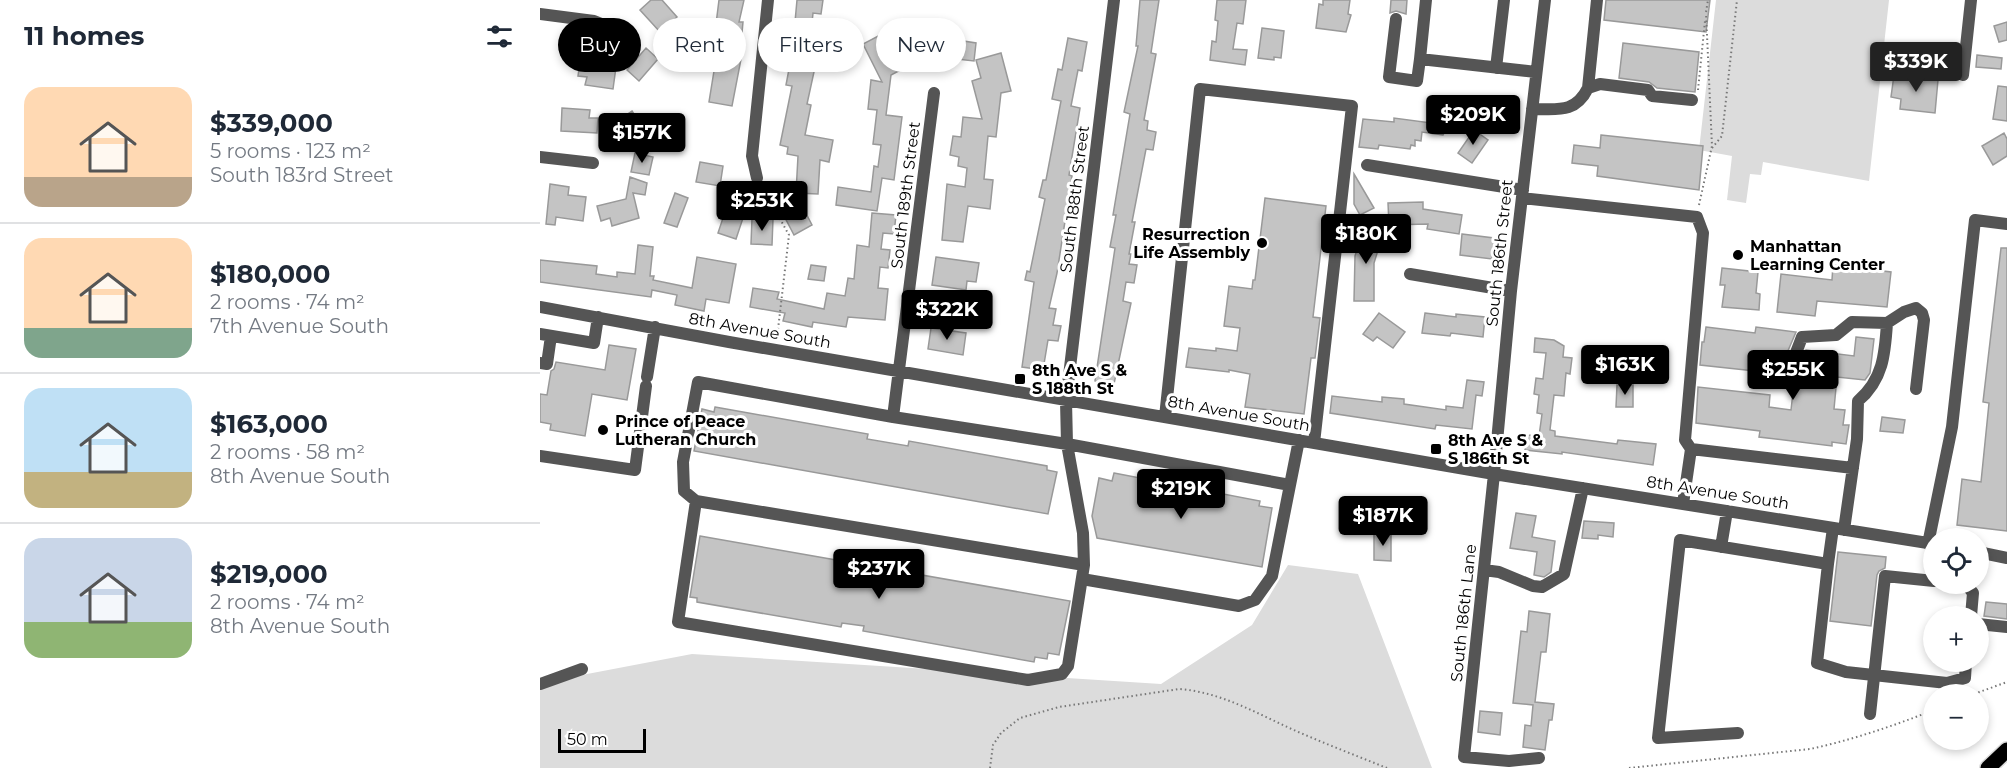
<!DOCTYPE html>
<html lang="en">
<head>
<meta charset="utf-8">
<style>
	:root { --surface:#fff; --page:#f6f6f7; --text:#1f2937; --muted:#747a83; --line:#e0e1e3; --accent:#000 }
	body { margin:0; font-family:Montserrat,sans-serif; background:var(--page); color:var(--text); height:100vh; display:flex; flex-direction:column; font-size:22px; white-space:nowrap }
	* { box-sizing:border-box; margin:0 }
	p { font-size:20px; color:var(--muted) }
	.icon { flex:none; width:33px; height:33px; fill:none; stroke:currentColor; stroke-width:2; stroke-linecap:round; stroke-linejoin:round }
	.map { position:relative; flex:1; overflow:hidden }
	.sheet { display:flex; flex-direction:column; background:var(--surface); width:540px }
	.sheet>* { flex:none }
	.banner { position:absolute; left:18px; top:18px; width:570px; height:54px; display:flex; gap:12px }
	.fabs { position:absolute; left:1383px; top:528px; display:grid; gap:12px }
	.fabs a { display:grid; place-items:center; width:66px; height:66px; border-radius:50%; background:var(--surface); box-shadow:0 3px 9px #0003; font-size:30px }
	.scale { position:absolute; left:18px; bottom:15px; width:88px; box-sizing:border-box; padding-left:6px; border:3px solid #000; border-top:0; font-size:16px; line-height:21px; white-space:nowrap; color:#000; -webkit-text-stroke:4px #fff; paint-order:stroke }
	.price { position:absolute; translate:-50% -51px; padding:0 14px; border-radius:6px; background:var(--accent); color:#fff; font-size:20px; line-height:39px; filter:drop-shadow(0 2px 3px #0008) }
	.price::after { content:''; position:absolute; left:50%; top:36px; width:18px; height:14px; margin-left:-9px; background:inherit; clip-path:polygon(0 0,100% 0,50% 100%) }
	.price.active { background:#222; color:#fff }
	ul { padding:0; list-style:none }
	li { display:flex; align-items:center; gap:18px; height:150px; padding:0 24px }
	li+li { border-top:2px solid var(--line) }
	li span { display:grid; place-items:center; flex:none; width:168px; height:120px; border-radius:18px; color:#555 }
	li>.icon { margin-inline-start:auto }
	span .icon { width:72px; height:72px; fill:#fffc; stroke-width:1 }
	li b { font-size:26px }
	h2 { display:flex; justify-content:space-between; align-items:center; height:72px; padding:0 24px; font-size:26px }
	.pill { padding:0 21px; border-radius:27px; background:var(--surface); box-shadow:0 3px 9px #0003; font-size:21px; line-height:54px }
	.pill.active { background:var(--accent); color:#fff }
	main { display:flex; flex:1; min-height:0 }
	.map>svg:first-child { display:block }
</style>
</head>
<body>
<main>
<section class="sheet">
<h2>11 homes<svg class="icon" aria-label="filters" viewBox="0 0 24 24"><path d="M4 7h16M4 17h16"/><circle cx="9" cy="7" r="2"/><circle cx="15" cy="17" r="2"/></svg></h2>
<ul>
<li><span style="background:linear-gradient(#ffd9b3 75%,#b9a48a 0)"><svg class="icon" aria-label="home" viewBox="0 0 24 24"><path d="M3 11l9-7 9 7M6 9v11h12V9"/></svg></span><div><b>$339,000</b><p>5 rooms · 123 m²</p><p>South 183rd Street</p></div></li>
<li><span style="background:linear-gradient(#ffd9b3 75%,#7fa58c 0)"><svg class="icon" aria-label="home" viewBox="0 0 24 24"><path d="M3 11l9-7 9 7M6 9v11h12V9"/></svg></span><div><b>$180,000</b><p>2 rooms · 74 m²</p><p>7th Avenue South</p></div></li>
<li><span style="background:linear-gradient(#bfe0f5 70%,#c2b280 0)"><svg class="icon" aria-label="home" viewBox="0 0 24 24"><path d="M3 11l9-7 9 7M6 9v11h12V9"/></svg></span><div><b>$163,000</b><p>2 rooms · 58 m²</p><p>8th Avenue South</p></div></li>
<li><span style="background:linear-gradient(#c9d6e8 70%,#8fb573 0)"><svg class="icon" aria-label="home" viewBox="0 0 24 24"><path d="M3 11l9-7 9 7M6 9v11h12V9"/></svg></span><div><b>$219,000</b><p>2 rooms · 74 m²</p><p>8th Avenue South</p></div></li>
</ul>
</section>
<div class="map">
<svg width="1467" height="768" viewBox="0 0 1467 768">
	<rect width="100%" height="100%" fill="#fff"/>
	<!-- green -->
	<path fill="#dcdcdc" d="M1176 0H1349L1329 181 1223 162 1221 175 1210 174 1206 203 1187 200 1192 156 1159 150Z
		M748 565 818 574 892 768H0V683L152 654 621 684 712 625Z"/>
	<!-- building -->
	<path fill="#c4c4c4" stroke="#999" stroke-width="1.5" d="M111 0H122L137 17 120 32 100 10Z
		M179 0H204L199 22H203L200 54H202L192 106 169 102 179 40H174Z
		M257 0H283L281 14 273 13 271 33 279 34 277 44 288 46 285 60 277 58 267 104 271 105 265 135 293 140 289 162 280 160 278 194 256 193 258 156 247 154 248 147 240 145 252 86 246 85 258 22H255Z
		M600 0H619L611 53 616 54 604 120 608 121 607 130 616 132 613 150 606 149 592 222H595L589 254H591L589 264 597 265 594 283 586 282 583 301 591 303 574 384 555 381 575 248 570 247 576 215H573L590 114 584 112 598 46H596Z
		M677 0H706L703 24 697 23 693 49 707 50 705 65 670 60 672 41 676 42 678 21 675 20Z
		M783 0H810L808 14 811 15 806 32 776 28 779 4 783 5Z
		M851 0H867L866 14 856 11 850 13Z
		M1066 0H1170L1166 32 1064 20Z
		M1467 22V40L1459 42 1454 26Z
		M722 28 744 31 741 58 734 57V60L718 58Z
		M397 31 398 37 436 43 434 61 399 57V61L374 62 372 32Z
		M344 33 348 40 355 37 370 65 351 75 346 115 362 117 354 180 342 178 337 211 296 205 298 187 331 192 334 166 338 167 341 145 333 144 337 110 328 109 331 80 342 82 323 44Z
		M528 38 547 42 542 71 538 70 531 106 540 108 529 175 532 176 517 273 509 308 516 309 513 325 521 326 518 341 508 340 503 370 482 367 494 282 485 280 487 271 490 272 505 199 499 197 503 180H506L521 101 512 99 518 69 522 70Z
		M1083 43 1159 52 1155 92 1117 88 1109 82 1079 78Z
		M106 48 118 59 99 81 87 70Z
		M461 53 471 91 461 93 456 137 448 136 444 179 453 180 450 209 428 206 423 242 402 240 407 184 425 187 427 168 418 166 419 157 410 155 413 136 421 137 423 117 442 119 432 81 441 78 436 60Z
		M1437 55 1462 58 1461 69 1436 67Z
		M40 61 76 67 73 89 45 85 47 77 38 76Z
		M1354 75 1398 80 1395 113 1360 109 1361 99 1351 97Z
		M1458 86 1467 87V121L1453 119Z
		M894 106 920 111 916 133 905 131 903 135 882 132 881 141 875 140V146L871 145 870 149 839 145 838 149 819 147 823 119 854 122V118L891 123Z
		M22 108 50 110 49 118H58L57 133 21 131Z
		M92 111 97 119 103 115 113 130 107 134 111 141 99 149 79 120Z
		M934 130 948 140 932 163 918 153Z
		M1464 133 1467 139V156L1453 165 1442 146Z
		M1061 135 1163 146 1159 190 1057 176 1058 166 1032 163 1034 145 1060 148Z
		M95 153 113 157 109 175 91 172Z
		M160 162 183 166 180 186 156 182Z
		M814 174 834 208 820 215 814 204Z
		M90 177 107 183 105 195 93 193 99 218 72 226 70 218 61 221 57 206 86 199Z
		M10 184 29 187 28 195 46 197 43 221 16 217 15 225 6 224Z
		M135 193 148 198 137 227 124 223Z
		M725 198 786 206 773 317 780 318 775 358H771L764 414 705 407 710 374 689 370V372L646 367 649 348 676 351V348L697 351 700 328 684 326 689 286 712 289 713 280H715Z
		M260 202 272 225 254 235 242 212Z
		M883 202V209L922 215 919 234 887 229 888 224 849 225 848 203Z
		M188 203 206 209 196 239 178 233Z
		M332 213 356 215 354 234 343 233 341 249 350 250 348 268 340 267 338 288 348 289 345 320 308 317 306 327 273 322 272 327 243 321 245 313 210 307 213 288 239 292 237 299 284 309 287 293 305 296 308 278 314 279 317 245 329 247Z
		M212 218 233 219 232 245 211 244Z
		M824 228 843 234 834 263V301H814L815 256Z
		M922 234 954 238 952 259 920 255Z
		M98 245 113 247 110 276H114L113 280 152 288 157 257 196 264 189 303 166 299 164 311 135 305 137 295 112 290 111 297 0 282V260L57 266 56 274 77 277V272L95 274Z
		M1461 248H1467V531L1417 525 1422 479 1441 482 1449 403 1443 402Z
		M396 257 439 263 436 282 427 281 426 290 392 285Z
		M271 265 286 267 284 281 268 279Z
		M1293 265 1351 272 1347 307 1277 301 1275 316 1237 312 1241 274 1292 280Z
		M1182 268 1218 272 1216 293 1220 294 1219 310 1182 307 1185 285H1180Z
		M839 313 865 332 853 348 837 337 833 341 823 334Z
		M885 313 916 317V314L945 317 943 337 911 333 910 336 882 333Z
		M1166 327 1215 333 1216 327 1256 332 1247 353 1236 352 1233 373 1160 365 1162 342H1164Z
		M391 328 426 333 423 355 388 349Z
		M1316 337 1334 339 1330 373 1325 380 1297 377 1294 409 1305 410 1303 425H1309L1306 444 1292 442V446L1219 437 1220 431 1156 423 1158 387 1230 395 1229 407 1251 410 1255 375H1259L1266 350 1314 356Z
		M995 338 1014 340 1024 346 1023 357 1032 358 1030 374 1026 373 1024 396 1014 395 1010 430 1015 431V436L1077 444 1078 440 1116 444 1113 465 1022 452V454L985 450 987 435 999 436 1002 414 997 413 999 395 994 394 996 378 1003 379 1006 353 994 352Z
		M69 345 96 349 87 400 52 394 45 436 10 430 11 424 0 422V394L7 395 11 371 14 369 16 362 65 370Z
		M1099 358H1110L1109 380H1099Z
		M927 380 944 382 942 396 936 395 932 429 896 425 895 429 790 413 792 396 842 402V397L864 399V404L906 410V406L923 408Z
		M1077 385H1093V407H1076Z
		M175 407 328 434 327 439 368 446 369 441 507 466V470L517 472 508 514 154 451 162 409 174 412Z
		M1342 417 1365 420 1363 433 1340 431Z
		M574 473 720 501 719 506 732 508 722 567 557 538 552 516 559 478 572 481Z
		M811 508 828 511 824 533 807 529Z
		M976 513 996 516 992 537 1015 541 1011 572 1004 577 994 575 997 552 970 548Z
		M1044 521 1074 523 1073 537 1058 535V539L1042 538Z
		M834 534H851V561L834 560Z
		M160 536 530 601 519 655 508 653 507 659 495 657 494 662 323 631 324 626 302 623 301 627 157 602V598L150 597Z
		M1298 552 1346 557 1345 568 1339 571 1337 575 1331 626 1290 621Z
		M1446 602 1467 604V619L1444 616Z
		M989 611 1010 614 1006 652H1001L995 702 1014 704 1012 720H1009L1005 750 983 747 985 725 991 726 993 705 973 703 981 631 987 632Z
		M940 711 962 713 960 735 938 732Z"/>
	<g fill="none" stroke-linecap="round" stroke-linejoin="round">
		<!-- major casing -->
		<g stroke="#dbdbdb" stroke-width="18">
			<path id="major" d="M1448 768 1467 750"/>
		</g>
		<!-- path -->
		<path stroke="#777" stroke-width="2" stroke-dasharray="1.5 3" stroke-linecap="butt" d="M1166 12 1168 0
			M1158 90 1165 21
			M1172 148 1182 136 1197 0
			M222 187 249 235 237 338
			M1159 205 1172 146 1166 13
			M1434 694 1467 682
			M450 768 453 745 461 733 480 718 519 707 639 689C681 692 718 714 756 731 786 744 817 756 847 768
			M1089 768 1270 749C1312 740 1353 726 1394 710"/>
		<!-- minor -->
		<path stroke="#555" stroke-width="12" d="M574 0 526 401 527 444 543 533 544 565 528 666 522 674 488 680 138 622 156 501 144 491 143 462 158 382 353 417 527 444 750 485 759 440
			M0 14 54 21 64 25 72 35
			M856 19 849 77 877 81 880 59 996 72
			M880 59 886 0
			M956 68 964 0
			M1423 75 1431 0
			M1048 88 1060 84 1108 90 1112 96 1152 100
			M992 109C1017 109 1035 114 1048 88L1057 0
			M0 157 53 163
			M827 165 983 190
			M217 178 212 156 228 0
			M982 198 1157 217 1163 233 1145 440 1151 449
			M870 274 971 291
			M0 307 189 342 954 474 1394 544
			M0 334 54 343 58 317
			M0 363 7 364 11 336
			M1251 366 1262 337 1296 335 1312 322 1347 323
			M107 377 115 327
			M353 417 394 93
			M625 417 660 89 812 106 774 443
			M0 456 95 470 106 386
			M156 501 544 565
			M1143 504 1151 449 1313 468
			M1304 530 1317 439 1318 401C1343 380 1345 354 1347 323L1364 312 1376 308 1382 313 1384 320 1376 389
			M1388 544 1412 427 1435 220 1467 224
			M1181 547 1187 511
			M1438 552 1467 558
			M1288 564 1293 528
			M944 570 959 572 993 586 1002 587 1024 574 1043 488
			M542 579 699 606 715 600 732 576 750 485
			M1426 584 1433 593 1431 616
			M1438 624 1467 627
			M0 684 42 669
			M1330 714 1345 576 1394 581
			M1198 733 1118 738 1140 540 1288 564 1277 663 1306 672 1407 683 1425 678 1426 662
			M999 758 969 761 924 757 954 474 971 291 1005 0"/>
		<!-- major -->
		<use href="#major" stroke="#000" stroke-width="15"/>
	</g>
	<!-- markers -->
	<g fill="#000" stroke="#fff" stroke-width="2">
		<circle cx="722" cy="243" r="6"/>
		<circle cx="1198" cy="255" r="6"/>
		<rect x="474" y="373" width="12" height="12" rx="3"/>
		<circle cx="63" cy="430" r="6"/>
		<rect x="890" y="443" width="12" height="12" rx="3"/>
	</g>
	<g text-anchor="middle" stroke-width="6" stroke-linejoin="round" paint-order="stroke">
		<!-- street labels -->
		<g font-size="16" fill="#000" stroke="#fff">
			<text transform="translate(365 195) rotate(-83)" y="6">South 189th Street</text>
			<text transform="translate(534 199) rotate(-83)" y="6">South 188th Street</text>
			<text transform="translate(959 253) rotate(-84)" y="6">South 186th Street</text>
			<text transform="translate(220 330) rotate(10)" y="6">8th Avenue South</text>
			<text transform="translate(699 413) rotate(10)" y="6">8th Avenue South</text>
			<text transform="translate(1178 492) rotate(9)" y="6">8th Avenue South</text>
			<text transform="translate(923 613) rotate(-84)" y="6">South 186th Lane</text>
		</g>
		<!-- poi labels -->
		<g font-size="16" font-weight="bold" fill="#000" stroke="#fff" text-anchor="start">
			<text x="710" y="240" text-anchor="end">Resurrection<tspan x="710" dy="18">Life Assembly</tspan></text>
			<text x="1210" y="252">Manhattan<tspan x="1210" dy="18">Learning Center</tspan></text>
			<text x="492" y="376">8th Ave S &amp;<tspan x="492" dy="18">S 188th St</tspan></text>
			<text x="75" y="427">Prince of Peace<tspan x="75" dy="18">Lutheran Church</tspan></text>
			<text x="908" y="446">8th Ave S &amp;<tspan x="908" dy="18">S 186th St</tspan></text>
		</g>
	</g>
</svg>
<div class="fabs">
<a><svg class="icon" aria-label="locate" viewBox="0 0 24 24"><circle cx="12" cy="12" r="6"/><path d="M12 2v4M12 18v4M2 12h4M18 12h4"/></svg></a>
<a>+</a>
<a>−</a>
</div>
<div class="scale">50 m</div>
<b class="price active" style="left:1376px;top:93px">$339K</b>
<b class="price" style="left:933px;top:146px">$209K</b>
<b class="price" style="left:102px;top:164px">$157K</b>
<b class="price" style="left:222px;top:232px">$253K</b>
<b class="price" style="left:826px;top:265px">$180K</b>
<b class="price" style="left:407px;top:341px">$322K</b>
<b class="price" style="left:1085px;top:396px">$163K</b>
<b class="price" style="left:1253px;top:401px">$255K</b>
<b class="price" style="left:641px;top:520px">$219K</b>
<b class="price" style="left:843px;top:547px">$187K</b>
<b class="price" style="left:339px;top:600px">$237K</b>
<div class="banner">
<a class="pill active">Buy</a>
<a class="pill">Rent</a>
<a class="pill">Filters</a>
<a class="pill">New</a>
</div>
</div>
</main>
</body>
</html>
